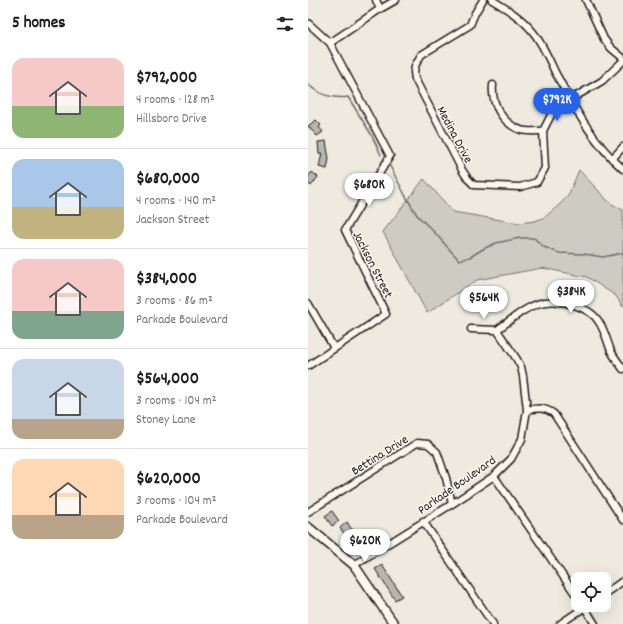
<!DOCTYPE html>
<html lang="en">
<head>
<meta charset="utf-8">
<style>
	:root { --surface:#fff; --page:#f6f6f6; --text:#202124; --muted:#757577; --line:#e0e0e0; --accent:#2563eb }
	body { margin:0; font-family:Dekko,sans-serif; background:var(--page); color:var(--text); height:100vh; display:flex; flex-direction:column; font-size:15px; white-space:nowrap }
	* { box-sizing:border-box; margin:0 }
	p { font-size:13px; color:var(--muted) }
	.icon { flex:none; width:22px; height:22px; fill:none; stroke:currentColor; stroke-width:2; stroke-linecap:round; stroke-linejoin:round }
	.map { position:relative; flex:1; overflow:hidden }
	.sheet { display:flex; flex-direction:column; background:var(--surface); width:308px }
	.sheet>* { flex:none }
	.fabs { position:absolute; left:263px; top:572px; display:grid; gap:8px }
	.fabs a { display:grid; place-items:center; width:40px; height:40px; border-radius:8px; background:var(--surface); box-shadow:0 4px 16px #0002; font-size:20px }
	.price { position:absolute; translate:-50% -34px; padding:0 9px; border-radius:14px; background:#fff; color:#222; font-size:13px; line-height:26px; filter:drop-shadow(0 1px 2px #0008) }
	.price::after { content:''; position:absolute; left:50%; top:24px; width:12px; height:9px; margin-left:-6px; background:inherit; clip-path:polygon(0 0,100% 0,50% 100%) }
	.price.on { background:var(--accent); color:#fff }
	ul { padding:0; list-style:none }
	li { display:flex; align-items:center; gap:12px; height:100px; padding:0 12px }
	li+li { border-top:1px solid var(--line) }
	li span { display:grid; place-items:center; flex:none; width:112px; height:80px; border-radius:12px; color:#555 }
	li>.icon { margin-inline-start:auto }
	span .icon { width:48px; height:48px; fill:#fffc; stroke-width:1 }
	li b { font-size:17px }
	h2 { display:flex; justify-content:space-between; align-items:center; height:48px; padding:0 12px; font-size:17px }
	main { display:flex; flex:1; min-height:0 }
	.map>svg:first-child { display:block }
</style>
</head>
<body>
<main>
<section class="sheet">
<h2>5 homes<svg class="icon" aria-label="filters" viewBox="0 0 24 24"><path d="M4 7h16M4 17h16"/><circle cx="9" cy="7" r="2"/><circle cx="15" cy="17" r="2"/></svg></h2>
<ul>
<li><span style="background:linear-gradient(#f6c9c9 60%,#8fb573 0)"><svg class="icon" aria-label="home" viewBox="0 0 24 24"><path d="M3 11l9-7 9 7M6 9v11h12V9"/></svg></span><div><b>$792,000</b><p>4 rooms · 128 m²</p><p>Hillsboro Drive</p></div></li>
<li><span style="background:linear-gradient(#a9c7e8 60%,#c2b280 0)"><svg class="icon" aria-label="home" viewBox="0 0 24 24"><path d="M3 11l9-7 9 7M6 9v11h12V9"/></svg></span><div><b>$680,000</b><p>4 rooms · 140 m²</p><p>Jackson Street</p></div></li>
<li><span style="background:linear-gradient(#f6c9c9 65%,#7fa58c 0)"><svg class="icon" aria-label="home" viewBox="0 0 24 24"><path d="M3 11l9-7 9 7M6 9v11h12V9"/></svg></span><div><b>$384,000</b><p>3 rooms · 86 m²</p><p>Parkade Boulevard</p></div></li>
<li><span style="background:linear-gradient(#c9d6e8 75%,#b9a48a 0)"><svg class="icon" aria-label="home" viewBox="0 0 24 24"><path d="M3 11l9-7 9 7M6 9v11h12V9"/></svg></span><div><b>$564,000</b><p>3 rooms · 104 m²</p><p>Stoney Lane</p></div></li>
<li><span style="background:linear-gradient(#ffd9b3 70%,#b9a48a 0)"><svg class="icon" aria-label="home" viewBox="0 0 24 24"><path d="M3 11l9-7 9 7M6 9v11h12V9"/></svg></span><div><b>$620,000</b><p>3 rooms · 104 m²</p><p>Parkade Boulevard</p></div></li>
</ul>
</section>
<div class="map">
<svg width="315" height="624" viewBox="0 0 315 624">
	<rect width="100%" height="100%" fill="#eeeadf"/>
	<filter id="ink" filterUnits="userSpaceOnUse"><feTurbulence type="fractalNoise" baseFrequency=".025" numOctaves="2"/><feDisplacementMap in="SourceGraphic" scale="8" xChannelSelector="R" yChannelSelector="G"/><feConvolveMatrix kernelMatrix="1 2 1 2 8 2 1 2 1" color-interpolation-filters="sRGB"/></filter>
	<g filter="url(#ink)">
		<!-- green -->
		<path fill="#ceccc2" stroke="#75746f" d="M271 170 302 203 315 210V307L308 296 279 277 234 268 169 280 119 313 75 232 116 179 145 212 211 223 227 221 237 217 250 206 260 196Z"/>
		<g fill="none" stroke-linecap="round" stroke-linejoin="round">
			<!-- stream -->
			<path stroke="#6f6d69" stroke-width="1.5" d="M0 84C10 95 26 99 40 97L63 134 73 155
				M82 166 97 195 109 215 126 232 151 260 162 257 175 249 188 243 212 238H226L236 247 251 253 276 254 295 257 315 253"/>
		</g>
		<!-- building -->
		<path fill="#b9b6af" stroke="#1c1c1c" d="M8 120 13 125 11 127 15 132 9 136 0 126Z
			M18 141 21 159 19 169 11 167 14 153 11 154 10 142Z
			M4 172 10 177 3 186 0 183V177Z
			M24 511 31 521 24 526 17 516Z
			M39 522 44 530 45 529 51 536 54 534 57 540 60 538 63 542 54 548 51 544 46 547 32 528Z
			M74 565 94 596 87 600 67 569Z"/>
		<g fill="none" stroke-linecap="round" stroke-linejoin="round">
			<!-- minor casing -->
			<g stroke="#1c1c1c" stroke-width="9">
				<path id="minor" d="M68 0 72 9
					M175 0 167 13 162 25 113 55 107 66 106 72 107 79 154 170 160 179 166 185 212 187 229 182 237 168 235 131 246 109 294 81 315 61
					M184 0C199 9 214 18 225 32 234 43 241 59 247 72 266 107 285 143 315 169
					M278 0 296 39 303 48 315 58
					M0 23 22 43 82 156 37 230 78 314 0 366
					M22 43 72 9 88 0
					M185 85C183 104 195 124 213 130 219 132 228 131 235 131
					M304 159 315 147
					M0 303 26 348
					M163 329 189 330
					M189 330C218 309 231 293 269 306 278 310 286 313 291 322 297 331 299 341 303 351 306 357 311 363 315 369
					M219 410C230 408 237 407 246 414L315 520
					M186 476 270 598
					M0 512 109 443 120 444 129 452 138 478 144 504
					M115 521 185 624
					M46 565 144 504 186 476 203 459 214 439 219 410 215 376 213 367 208 358 189 330
					M296 594 315 581
					M275 605 287 624
					M252 624 280 605"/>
			</g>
			<!-- tertiary casing -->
			<g stroke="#1c1c1c" stroke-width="11">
				<path id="tertiary" d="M0 527 46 565 86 624"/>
			</g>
			<!-- minor -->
			<use href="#minor" stroke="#fbf7ec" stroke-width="6"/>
			<!-- tertiary -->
			<use href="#tertiary" stroke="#fbf7ec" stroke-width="8"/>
		</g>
	</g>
	<g text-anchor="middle" stroke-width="3" stroke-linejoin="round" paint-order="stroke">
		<!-- street labels -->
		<g font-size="13" fill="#1c1c1c" stroke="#fbf7ec">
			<text transform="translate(148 134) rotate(62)" y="5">Medina Drive</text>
			<text transform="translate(66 264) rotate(63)" y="5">Jackson Street</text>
			<text transform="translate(71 454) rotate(-32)" y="5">Bettina Drive</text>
			<text transform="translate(148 484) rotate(-35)" y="5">Parkade Boulevard</text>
		</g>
	</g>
</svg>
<div class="fabs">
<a><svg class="icon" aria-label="locate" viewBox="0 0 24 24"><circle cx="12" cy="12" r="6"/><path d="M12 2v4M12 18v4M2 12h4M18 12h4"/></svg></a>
</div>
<b class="price on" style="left:249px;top:122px">$792K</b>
<b class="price" style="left:61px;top:207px">$680K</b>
<b class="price" style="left:263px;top:314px">$384K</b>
<b class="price" style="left:176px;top:320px">$564K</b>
<b class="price" style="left:57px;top:563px">$620K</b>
</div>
</main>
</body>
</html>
